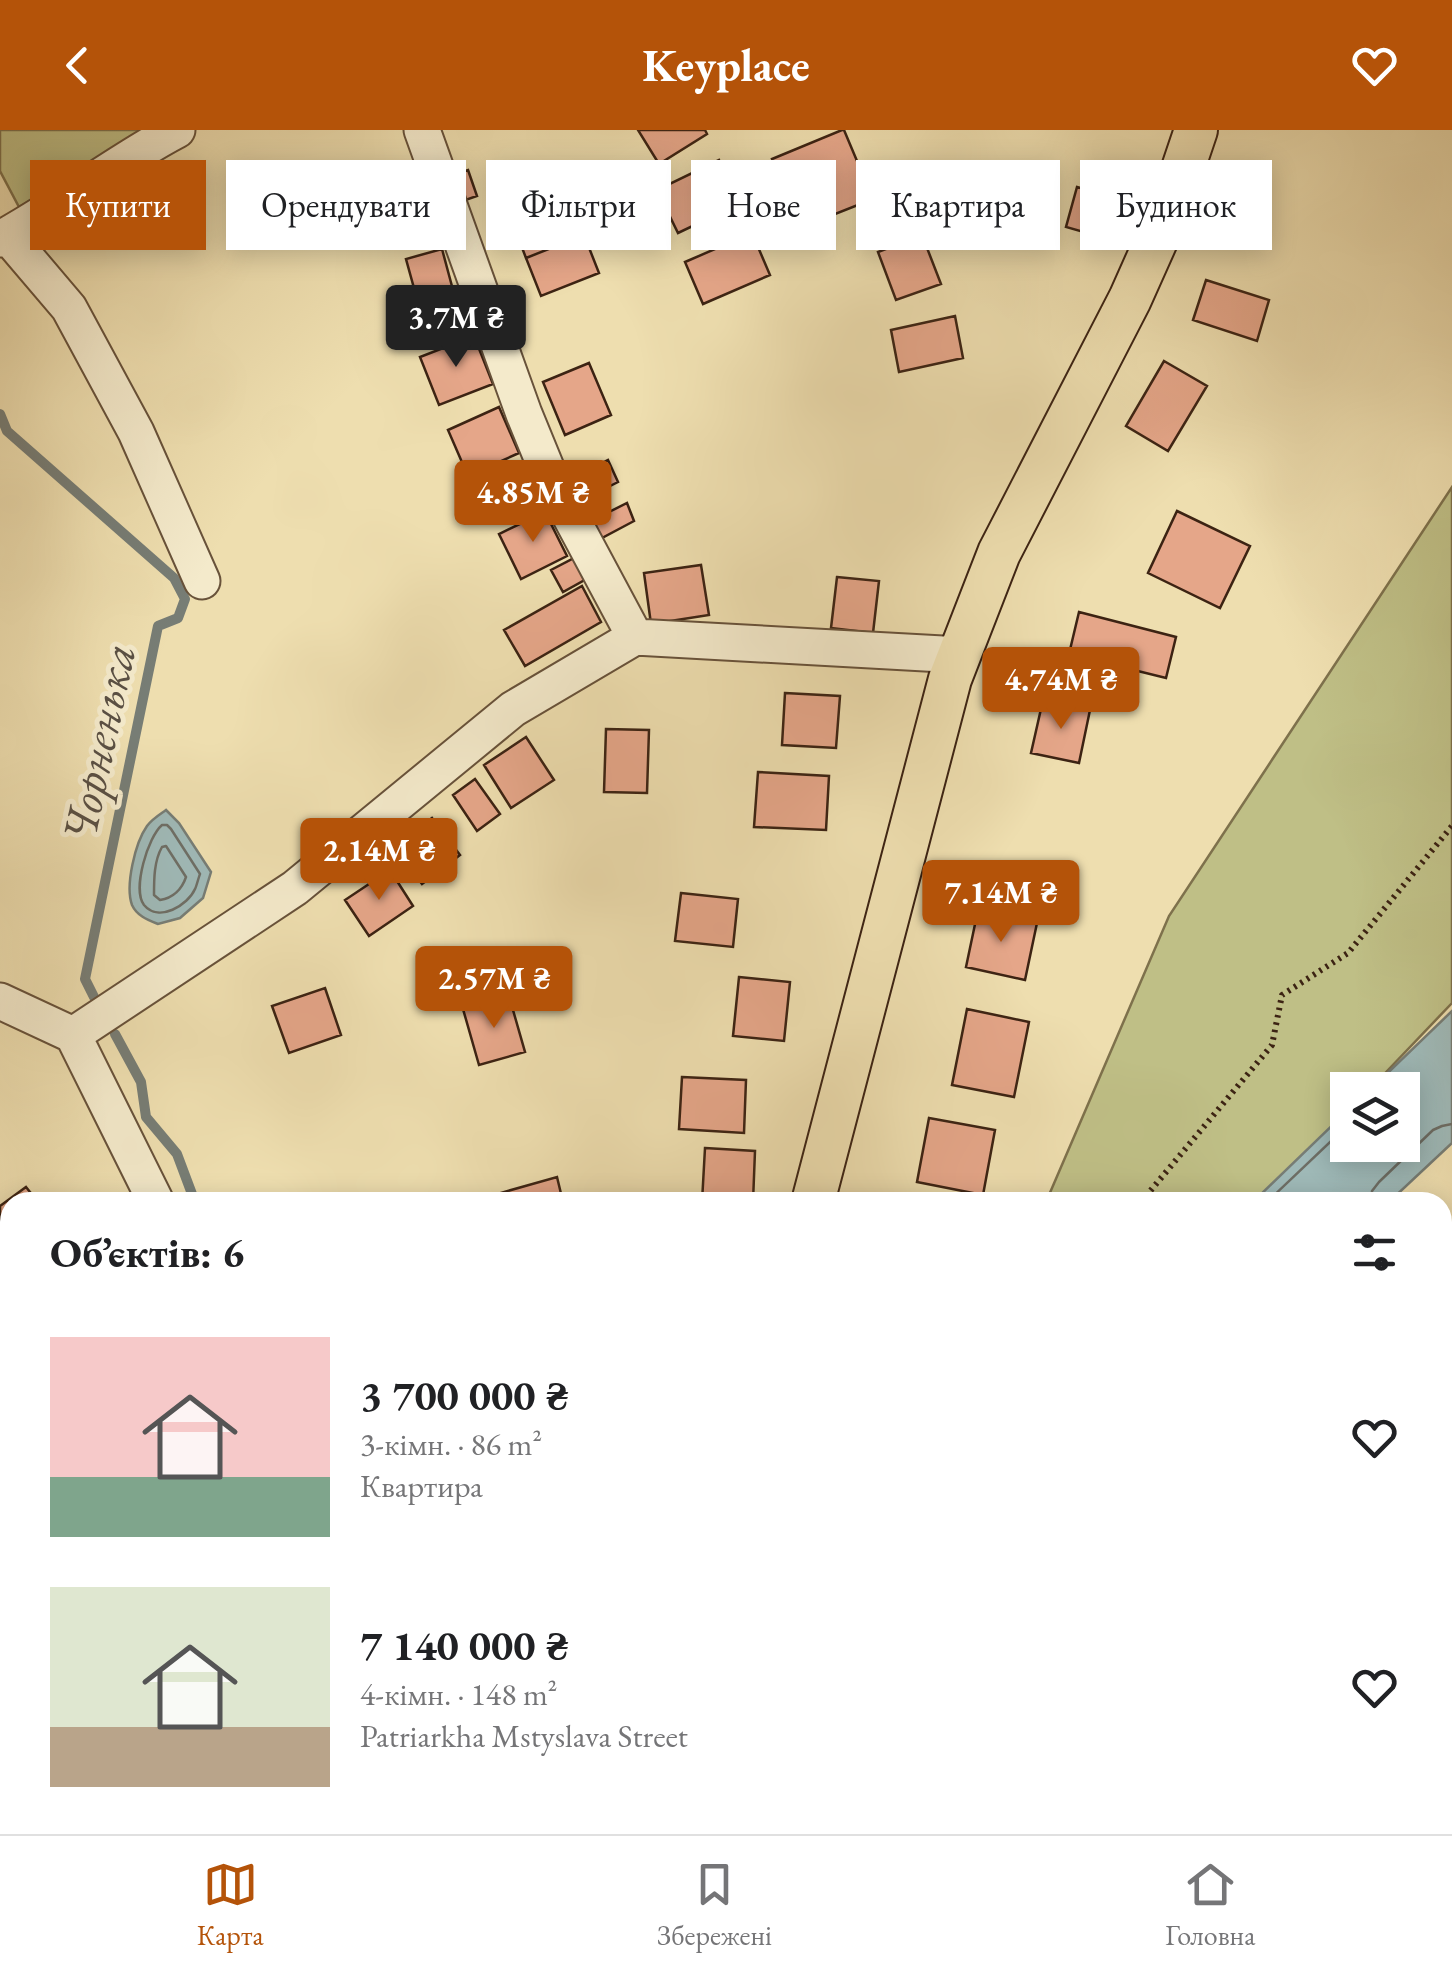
<!DOCTYPE html>
<html lang="uk">
<head>
<meta charset="utf-8">
<style>
	:root { --surface:#fff; --page:#f6f6f6; --text:#202124; --muted:#757577; --line:#e0e0e0; --accent:#b45309 }
	body { margin:0; font-family:"EB Garamond",serif; background:var(--page); color:var(--text); height:100vh; display:flex; flex-direction:column; font-size:38px; white-space:nowrap }
	* { box-sizing:border-box; margin:0 }
	p { font-size:32px; color:var(--muted) }
	.icon { flex:none; width:55px; height:55px; fill:none; stroke:currentColor; stroke-width:2; stroke-linecap:round; stroke-linejoin:round }
	.map { position:relative; flex:1; overflow:hidden }
	.drawer { position:absolute; left:0px; top:1062px; width:1452px; height:642px; display:flex; flex-direction:column; background:var(--surface); border-radius:30px 30px 0 0; box-shadow:0 5px 25px #0003 }
	.drawer>* { flex:none }
	.hud { position:absolute; left:30px; top:30px; width:1392px; height:90px; display:flex; gap:20px }
	.tools { position:absolute; left:1330px; top:942px; display:grid; gap:20px }
	.tools a { display:grid; place-items:center; width:90px; height:90px; border-radius:0px; background:var(--surface); box-shadow:0 5px 25px #0003; font-size:50px }
	.price { position:absolute; translate:-50% -85px; padding:0 22px; border-radius:10px; background:var(--accent); color:#fff; font-size:32px; line-height:65px; filter:drop-shadow(0 2px 5px #0008) }
	.price::after { content:''; position:absolute; left:50%; top:60px; width:30px; height:22px; margin-left:-15px; background:inherit; clip-path:polygon(0 0,100% 0,50% 100%) }
	.price.on { background:#222; color:#fff }
	ul { padding:0; list-style:none }
	li { display:flex; align-items:center; gap:30px; height:250px; padding:0 50px }
	li span { display:grid; place-items:center; flex:none; width:280px; height:200px; border-radius:0px; color:#555 }
	li>.icon { margin-inline-start:auto }
	span .icon { width:120px; height:120px; fill:#fffc; stroke-width:1 }
	li b { font-size:42px }
	h2 { display:flex; justify-content:space-between; align-items:center; height:120px; padding:0 50px; font-size:42px }
	.chip { padding:0 35px; border-radius:0px; background:var(--surface); box-shadow:0 5px 25px #0003; font-size:35px; line-height:90px }
	.chip.on { background:var(--accent); color:#fff }
	header { display:flex; justify-content:space-between; align-items:center; height:130px; padding:0 50px; background:var(--accent); color:#fff; font-size:45px; font-weight:700 }
	.menu { display:flex; justify-content:space-around; align-items:center; height:140px; border-top:2px solid var(--line); background:var(--surface); font-size:28px; color:var(--muted) }
	.menu a { display:grid; justify-items:center; gap:5px }
	.menu .on { color:var(--accent) }
	.map>svg:first-child { display:block }
</style>
</head>
<body>
<header><svg class="icon" aria-label="back" viewBox="0 0 24 24"><path d="M15 5l-7 7 7 7"/></svg>Keyplace<svg class="icon" aria-label="heart" viewBox="0 0 24 24"><path d="M12 20l-8-8c-3-5 5-10 8-4 3-6 11-1 8 4z"/></svg></header>
<div class="map">
<svg width="1452" height="1704" viewBox="0 0 1452 1704">
	<rect width="100%" height="100%" fill="#eedeaf"/>
	<filter id="stains"><feTurbulence type="fractalNoise" baseFrequency=".002" numOctaves="4"/><feColorMatrix values="0 0 0 0 .2 0 0 0 0 .09 0 0 0 0 .02 0 0 0 .5 -.17"/></filter>
	<radialGradient id="worn" r=".72"><stop offset=".6" stop-color="#630" stop-opacity="0"/><stop offset="1" stop-color="#630" stop-opacity=".3"/></radialGradient>
	<!-- green -->
	<path fill="#bfbf86" stroke="#7e714c" stroke-width="2.5" d="M0 0H148L19 77 0 41Z
		M1452 357V873L1369 960H1348L1347 982 1261 1072H1046L1169 786Z
		M0 1199 10 1224V1419L0 1423Z"/>
	<!-- water -->
	<path fill="#9fb9b7" stroke="#777d75" stroke-width="2.5" d="M166 680 179 693 211 742 203 768 180 788 158 794C148 790 137 786 132 775 125 756 135 713 147 696 152 689 159 685 166 680Z
		M1452 881V1013L1389 1072H1253L1347 981 1348 1015H1402V960H1370Z"/>
	<g fill="none" stroke-linecap="round" stroke-linejoin="round">
		<!-- shore -->
		<path stroke="#6e6e65" stroke-width="2.5" d="M162 695H167L171 699 200 744C199 746 196 758 195 759 188 775 159 793 144 775 132 759 148 707 162 695Z
			M166 716 186 747C182 759 173 768 160 770L154 765C154 749 154 731 162 717Z
			M1267 1072 1348 995
			M1371 1072 1372 1061 1379 1052 1433 1000 1442 996 1452 994"/>
		<!-- stream -->
		<path stroke="#777d75" stroke-width="10" d="M0 284 7 301 174 448 185 469 178 488 158 496 85 849 94 867
			M115 904 141 952 146 987 177 1024 195 1072
			M0 1350 10 1351
			M0 1570 10 1565"/>
	</g>
	<!-- building -->
	<path fill="#e5a689" stroke="#3c2313" stroke-width="2.5" d="M638 0H705L707 4 659 34Z
		M842 0H844L873 69 800 98 772 29Z
		M719 30 739 74 678 103 657 60Z
		M468 40 477 66 457 73 448 46Z
		M347 44 361 91 305 108 291 60Z
		M1044 44 1046 98 989 99 988 45Z
		M1077 57 1134 73 1122 113 1066 97Z
		M568 66 584 105 526 128 511 89Z
		M752 103 770 145 703 174 685 132Z
		M584 105 599 143 541 166 526 128Z
		M922 105 941 154 896 170 878 122Z
		M442 119 453 160 417 169 406 129Z
		M1206 150 1269 170 1257 211 1193 190Z
		M955 186 963 228 899 242 891 200Z
		M474 206 493 254 439 275 420 227Z
		M1164 231 1207 256 1168 321 1126 296Z
		M589 233 611 285 565 305 543 252Z
		M499 277 519 323 468 346 448 300Z
		M608 330 618 352 580 371 569 350Z
		M543 354 551 371 514 389 505 370Z
		M627 373 634 391 600 409 591 391Z
		M1177 381 1250 416 1220 478 1148 443Z
		M545 382 567 426 521 449 499 404Z
		M578 426 590 447 563 462 551 440Z
		M701 435 709 485 651 494 644 443Z
		M837 447 879 451 873 503 831 498Z
		M582 456 601 492 525 536 504 500Z
		M1079 482 1176 507 1166 548 1069 524Z
		M785 563 840 566 836 618 782 615Z
		M1043 570 1090 580 1079 633 1031 623Z
		M606 599 649 600 647 663 604 662Z
		M526 607 554 650 511 678 484 635Z
		M758 642 829 646 826 700 754 697Z
		M475 649 500 684 477 701 453 665Z
		M432 688 460 725 422 754 394 716Z
		M390 740 413 776 369 806 345 770Z
		M681 763 738 769 733 817 675 811Z
		M978 780 1037 793 1025 850 966 837Z
		M739 847 790 852 784 911 733 906Z
		M325 858 341 905 289 923 272 876Z
		M509 866 525 922 479 935 463 879Z
		M967 879 1029 892 1014 967 952 955Z
		M682 947 746 950 744 1003 679 999Z
		M929 988 995 1000 983 1065 917 1052Z
		M705 1018 755 1021 753 1072H702Z
		M557 1047 563 1072H499L497 1064Z
		M26 1057 38 1072H10V1135L6 1138 0 1130V1076Z"/>
	<g fill="none" stroke-linecap="round" stroke-linejoin="round">
		<!-- minor casing -->
		<g stroke="#68523a" stroke-width="39">
			<path id="minor" d="M422 0 524 284 551 350 635 507 961 525
				M7 105 69 178 136 302 202 451
				M0 109C61 76 116 32 177 0
				M0 871 73 905 156 1072
				M73 905 295 758 513 579 635 507
				M250 1704 251 1695"/>
		</g>
		<!-- major casing -->
		<g stroke="#3c2313" stroke-width="46">
			<path id="major" d="M813 1072 950 549 999 423 1130 169 1167 86 1196 0
				M1442 1445 1452 1437
				M439 1704 446 1695
				M1145 1704 1158 1695"/>
		</g>
		<!-- path -->
		<path stroke="#3c2313" stroke-width="6" stroke-dasharray="2.5 5" stroke-linecap="butt" d="M1141 1072 1272 915 1282 865 1348 823 1452 696"/>
		<!-- minor -->
		<use href="#minor" stroke="#f4eacb" stroke-width="35"/>
		<!-- major -->
		<use href="#major" stroke="#eedeaf" stroke-width="42"/>
	</g>
	<g text-anchor="middle" stroke-width="10" stroke-linejoin="round" paint-order="stroke">
		<!-- water labels -->
		<g font-size="48" font-style="italic" fill="#5a5044" stroke="#f4eacb">
			<text transform="translate(98 613) rotate(-78)" y="17">Чорненька</text>
		</g>
	</g>
	<rect width="100%" height="100%" filter="url(#stains)"/>
	<rect width="100%" height="100%" fill="url(#worn)"/>
</svg>
<div class="tools">
<a><svg class="icon" aria-label="layers" viewBox="0 0 24 24"><path d="M12 4l9 5-9 5-9-5zM3 14l9 5 9-5"/></svg></a>
</div>
<b class="price on" style="left:456px;top:240px">3.7M ₴</b>
<b class="price" style="left:533px;top:415px">4.85M ₴</b>
<b class="price" style="left:1061px;top:602px">4.74M ₴</b>
<b class="price" style="left:379px;top:773px">2.14M ₴</b>
<b class="price" style="left:1001px;top:815px">7.14M ₴</b>
<b class="price" style="left:494px;top:901px">2.57M ₴</b>
<div class="hud">
<a class="chip on">Купити</a>
<a class="chip">Орендувати</a>
<a class="chip">Фільтри</a>
<a class="chip">Нове</a>
<a class="chip">Квартира</a>
<a class="chip">Будинок</a>
</div>
<section class="drawer">
<h2>Об’єктів: 6<svg class="icon" aria-label="filters" viewBox="0 0 24 24"><path d="M4 7h16M4 17h16"/><circle cx="9" cy="7" r="2"/><circle cx="15" cy="17" r="2"/></svg></h2>
<ul>
<li><span style="background:linear-gradient(#f6c9c9 70%,#7fa58c 0)"><svg class="icon" aria-label="home" viewBox="0 0 24 24"><path d="M3 11l9-7 9 7M6 9v11h12V9"/></svg></span><div><b>3 700 000 ₴</b><p>3-кімн. · 86 m²</p><p>Квартира</p></div><svg class="icon" aria-label="heart" viewBox="0 0 24 24"><path d="M12 20l-8-8c-3-5 5-10 8-4 3-6 11-1 8 4z"/></svg></li>
<li><span style="background:linear-gradient(#dfe7d0 70%,#b9a48a 0)"><svg class="icon" aria-label="home" viewBox="0 0 24 24"><path d="M3 11l9-7 9 7M6 9v11h12V9"/></svg></span><div><b>7 140 000 ₴</b><p>4-кімн. · 148 m²</p><p>Patriarkha Mstyslava Street</p></div><svg class="icon" aria-label="heart" viewBox="0 0 24 24"><path d="M12 20l-8-8c-3-5 5-10 8-4 3-6 11-1 8 4z"/></svg></li>
</ul>
</section>
</div>
<nav class="menu">
<a class="on"><svg class="icon" aria-label="map" viewBox="0 0 24 24"><path d="M3 6l6-2 6 2 6-2v14l-6 2-6-2-6 2zM9 4v14M15 6v14"/></svg>Карта</a>
<a><svg class="icon" aria-label="saved" viewBox="0 0 24 24"><path d="M7 4h10v16l-5-4-5 4z"/></svg>Збережені</a>
<a><svg class="icon" aria-label="home" viewBox="0 0 24 24"><path d="M3 11l9-7 9 7M6 9v11h12V9"/></svg>Головна</a>
</nav>
</body>
</html>
